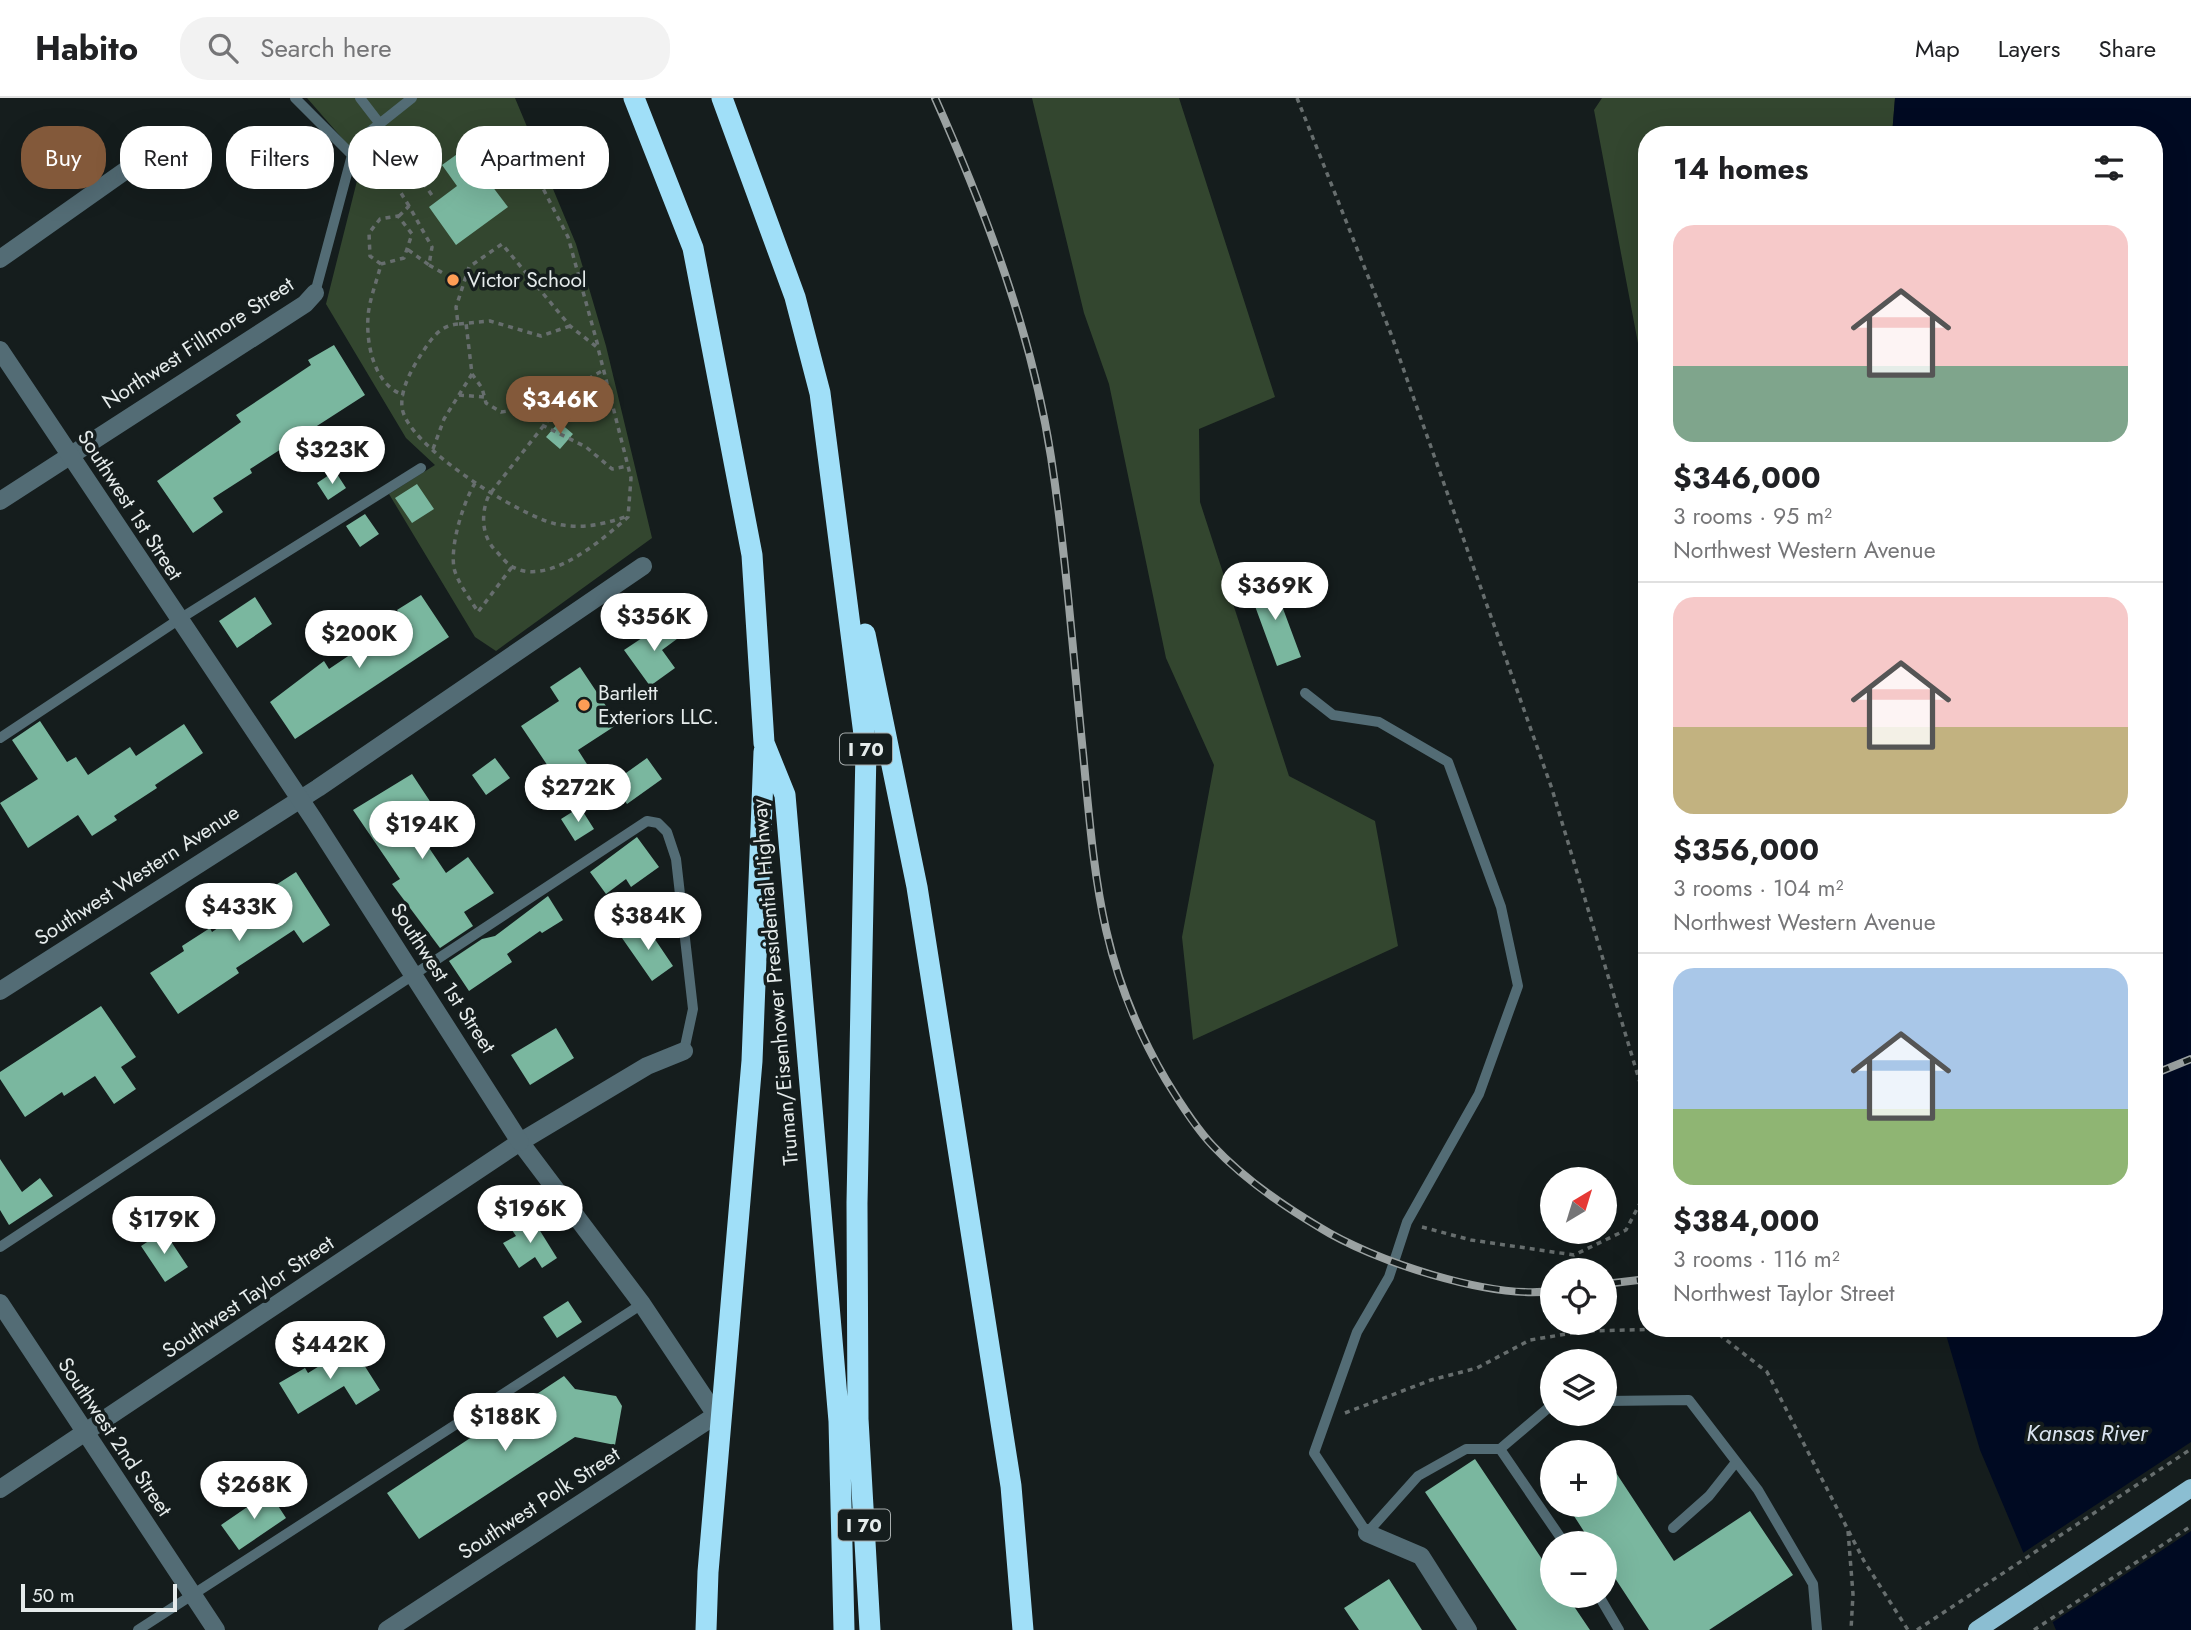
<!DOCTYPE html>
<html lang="en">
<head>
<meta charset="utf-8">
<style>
	:root { --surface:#fff; --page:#f2f2f2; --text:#202124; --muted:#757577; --line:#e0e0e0; --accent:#83593a }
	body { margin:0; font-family:Jost,sans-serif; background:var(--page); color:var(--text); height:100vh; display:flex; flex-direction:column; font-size:26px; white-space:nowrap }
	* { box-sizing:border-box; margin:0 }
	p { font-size:23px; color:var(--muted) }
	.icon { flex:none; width:38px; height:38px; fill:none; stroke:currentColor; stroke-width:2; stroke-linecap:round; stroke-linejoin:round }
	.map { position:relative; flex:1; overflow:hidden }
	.side { position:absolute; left:1638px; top:28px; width:525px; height:1211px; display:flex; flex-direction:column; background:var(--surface); border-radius:28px; box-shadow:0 7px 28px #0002 }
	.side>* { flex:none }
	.banner { position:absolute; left:21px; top:28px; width:665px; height:63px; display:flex; gap:14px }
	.needle { width:46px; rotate:38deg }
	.tools { position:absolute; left:1540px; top:1069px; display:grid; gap:14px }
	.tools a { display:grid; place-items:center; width:77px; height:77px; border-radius:50%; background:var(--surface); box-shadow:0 7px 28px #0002; font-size:35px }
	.scale { position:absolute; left:21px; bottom:18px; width:156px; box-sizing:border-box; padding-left:7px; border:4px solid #e5ebeb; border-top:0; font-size:19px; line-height:24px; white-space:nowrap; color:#e5ebeb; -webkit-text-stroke:5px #151d1d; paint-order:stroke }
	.price { position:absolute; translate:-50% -60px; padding:0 16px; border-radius:24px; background:#fff; color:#222; font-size:23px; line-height:46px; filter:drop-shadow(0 2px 4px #0008) }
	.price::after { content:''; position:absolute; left:50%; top:42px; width:21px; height:16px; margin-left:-10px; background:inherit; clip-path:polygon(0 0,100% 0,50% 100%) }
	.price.current { background:var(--accent); color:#fff }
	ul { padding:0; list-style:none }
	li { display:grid; align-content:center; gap:14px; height:371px; padding:0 35px }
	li+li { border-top:2px solid var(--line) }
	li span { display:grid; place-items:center; height:217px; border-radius:21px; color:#555 }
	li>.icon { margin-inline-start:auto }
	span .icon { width:126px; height:126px; fill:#fffc; stroke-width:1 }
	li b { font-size:30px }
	h2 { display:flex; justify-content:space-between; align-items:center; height:84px; padding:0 35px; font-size:30px }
	.pill { padding:0 24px; border-radius:28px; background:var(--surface); box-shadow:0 7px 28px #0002; font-size:24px; line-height:63px }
	.pill.current { background:var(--accent); color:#fff }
	header { display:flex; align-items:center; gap:42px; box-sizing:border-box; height:98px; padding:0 35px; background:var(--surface); border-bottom:2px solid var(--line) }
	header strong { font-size:33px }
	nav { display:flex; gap:38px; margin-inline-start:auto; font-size:24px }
	.search { width:490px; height:63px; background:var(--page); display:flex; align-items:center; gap:18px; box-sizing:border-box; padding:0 24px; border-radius:28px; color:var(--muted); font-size:26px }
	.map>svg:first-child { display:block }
</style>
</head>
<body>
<header>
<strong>Habito</strong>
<div class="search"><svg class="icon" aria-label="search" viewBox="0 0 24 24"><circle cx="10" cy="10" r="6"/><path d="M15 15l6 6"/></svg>Search here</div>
<nav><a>Map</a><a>Layers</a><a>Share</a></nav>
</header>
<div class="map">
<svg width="2191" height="1532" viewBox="0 0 2191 1532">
	<rect width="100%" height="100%" fill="#151d1d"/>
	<!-- green -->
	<path fill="#33462f" d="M307 0H515L576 146 606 248 652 440 496 553 475 539 389 396 435 367 406 340 326 206 362 63Z
		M1032 0H1179L1275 299 1199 331 1200 404 1289 678 1375 723 1398 848 1193 942 1182 839 1214 667 1166 560 1109 286 1084 215Z
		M1602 0H1895L1892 37H1647V293L1594 12Z"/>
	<!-- water -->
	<path fill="#000a22" d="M1895 0H2191V1532H2056L1980 1352 1944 1230H2154V37H1892Z"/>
	<!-- pier -->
	<path fill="#151d1d" d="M2191 1344V1433L2050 1526 2020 1457Z"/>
	<!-- building -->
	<path fill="#7ab79f" d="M485 36 512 74 492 88 508 109 456 147 429 109 457 88 442 67Z
		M334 247 365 297 250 371 252 375 213 400 223 414 193 435 157 383 241 324 236 317 311 267 308 262Z
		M559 324 573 336 560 351 546 339Z
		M335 373 346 390 328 402 317 385Z
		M417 386 434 411 412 425 395 400Z
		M365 416 379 436 360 449 346 428Z
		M1272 481 1301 559 1277 568 1248 489Z
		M421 497 449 539 295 641 270 604 324 563 329 571 403 521 397 512Z
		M255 499 272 526 237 550 219 523Z
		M669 522 681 538 662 552 675 570 650 588 624 552Z
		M580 569 618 626 578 652 592 674 564 692 521 628 559 603 550 589Z
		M40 623 67 664 76 659 88 677 130 649 136 658 184 626 203 655 155 687 157 690 114 718 117 722 92 738 78 717 28 750 0 705 38 681 12 642Z
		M495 660 510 680 486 697 472 677Z
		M647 660 662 681 627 706 612 685Z
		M412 676 441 720 419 735 446 775 468 759 494 795 464 814 473 828 440 850 392 786 400 781 353 712Z
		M580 709 594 731 575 743 561 721Z
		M637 739 659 769 631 789 626 781 606 796 590 774Z
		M296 774 330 827 303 845 294 832 236 870 239 875 178 916 150 875 184 853 182 848 210 830 212 834 270 795 268 792Z
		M548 798 563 822 542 835 540 833 507 856 512 864 469 893 449 863 482 841 495 838Z
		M644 825 673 868 652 883 622 840Z
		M101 908 136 959 121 969 136 991 114 1006 95 978 64 998 62 994 25 1019 0 981V974Z
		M556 930 574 960 530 987 511 957Z
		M0 1061 22 1094 40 1080 53 1098 9 1127 0 1112Z
		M532 1120 557 1160 542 1170 535 1159 519 1170 503 1145 516 1138 512 1132Z
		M164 1133 188 1169 165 1184 141 1148Z
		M568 1203 582 1224 557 1240 543 1219Z
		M352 1248 380 1292 356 1307 344 1288 298 1316 279 1285 305 1270 308 1275Z
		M564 1278 575 1291 616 1298 622 1308 615 1347 575 1339 419 1441 387 1395Z
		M1605 1358 1674 1463 1750 1413 1793 1477 1709 1532H1649L1605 1465V1446H1592L1567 1407H1605Z
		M1475 1361 1552 1476V1498H1567L1590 1532H1517L1425 1394Z
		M269 1394 286 1420 239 1452 221 1427Z
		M1389 1481 1422 1532H1359L1344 1510Z"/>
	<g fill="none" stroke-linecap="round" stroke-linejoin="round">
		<!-- path -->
		<path stroke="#676e6e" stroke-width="3.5" stroke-dasharray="5 5" stroke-linecap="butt" d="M1297 0 1391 236 1552 691 1647 1008
			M517 28V40L568 139 598 248
			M388 36 434 100
			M409 108 401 95 403 76 412 68
			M399 118 409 108 432 149 429 167 407 151
			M381 166 370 158 369 135 380 121 398 118 412 136 404 160 381 166C377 183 369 202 368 219 366 248 375 288 404 297
			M429 167 446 177
			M458 226C439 228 432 240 422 255 413 269 400 291 402 309 406 348 520 418 556 426 581 431 601 427 625 419
			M570 228 541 238 490 223 458 226 456 209 469 169 502 146 570 228 598 250 631 380 628 419C603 441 551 487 515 470 507 467 501 458 495 452 481 437 481 414 489 397L574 289 602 273
			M472 276 482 290 486 305 501 314 539 309 551 316
			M459 297 484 299
			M542 327 586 349 612 371 628 368
			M433 351 444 321 472 276 466 225
			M475 385C463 405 450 447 454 470 457 484 471 502 478 514L512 469
			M1422 1129 1471 1142 1574 1157 1626 1132 1647 1092
			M1711 1230 1767 1274 1864 1463 1908 1532
			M1345 1315 1431 1282 1477 1270 1530 1242 1585 1233 1709 1230
			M1848 1433 1853 1496 1851 1532
			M1917 1532 2191 1351
			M2034 1532 2191 1428"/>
		<!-- service -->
		<path stroke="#536c75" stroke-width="10" d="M295 0 352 57
			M360 0 380 26
			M315 195 352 57 363 39 412 0
			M1305 595 1333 617 1379 624 1448 664 1501 809 1518 888 1479 996 1407 1124 1389 1179 1357 1234 1314 1355 1367 1435 1418 1378 1466 1351H1500L1565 1446
			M0 640 178 522 421 370
			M0 1149 647 723 658 725 667 734 676 761 693 911 684 953
			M1605 1303 1689 1302 1758 1392 1813 1486 1817 1532
			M1500 1351 1547 1311 1552 1310
			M1673 1430 1709 1398 1736 1364
			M1599 1498 1619 1532
			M138 1532 642 1206"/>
		<!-- minor -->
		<path stroke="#536c75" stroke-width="18" d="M0 161 173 39
			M0 403 305 206 315 195
			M0 893 318 690 643 468
			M0 1205 216 1532
			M0 1391 520 1044 647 968 684 953
			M1367 1435 1421 1458 1468 1532
			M387 1532 716 1317 642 1206 520 1044"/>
		<!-- tertiary -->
		<path stroke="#536c75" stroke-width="18" d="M0 252 314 722 520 1044"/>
		<!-- primary -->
		<path stroke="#8bbed2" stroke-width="18" d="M1977 1532 2191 1390"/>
		<!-- motorway -->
		<path stroke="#a0dff8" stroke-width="21" d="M634 0 693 150 752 457 764 645 785 697 839 1323 844 1532
			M722 0 795 199 820 295 866 652 857 1105 858 1321 870 1532
			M865 536 917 789 1011 1388 1023 1532
			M706 1532 708 1474 752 963 764 654"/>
		<!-- rail casing -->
		<g stroke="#9ba2a2" stroke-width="8">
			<path id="rail" d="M935 0C986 114 1032 236 1051 359 1066 457 1073 556 1083 655 1095 780 1100 870 1166 982 1180 1005 1195 1029 1213 1048 1243 1080 1282 1107 1319 1129 1373 1163 1489 1201 1552 1193
				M2154 976 2191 961
				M1605 1186 1647 1181"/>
		</g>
		<!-- rail -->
		<use href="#rail" stroke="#151d1d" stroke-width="5" stroke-dasharray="16" stroke-linecap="butt"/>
	</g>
	<!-- markers -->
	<g fill="#fd9d55" stroke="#151d1d" stroke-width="2.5">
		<circle cx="453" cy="182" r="7"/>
		<circle cx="584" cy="607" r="7"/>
	</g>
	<g text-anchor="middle" stroke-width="7" stroke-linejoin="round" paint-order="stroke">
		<!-- shield labels -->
		<g fill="#151d1d" stroke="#a7adad" stroke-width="2">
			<rect x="840" y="635.5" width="52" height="31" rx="5"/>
			<rect x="838" y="1411.5" width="52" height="31" rx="5"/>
		</g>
		<g font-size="19" font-weight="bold" fill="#e5ebeb">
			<text x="866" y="658">I 70</text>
			<text x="864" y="1434">I 70</text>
		</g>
		<!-- poi labels -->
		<g font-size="21" fill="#e5ebeb" stroke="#151d1d" text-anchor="start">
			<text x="467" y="189">Victor School</text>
			<text x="598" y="602">Bartlett<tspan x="598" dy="24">Exteriors LLC.</tspan></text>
		</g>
		<!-- street labels -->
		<g font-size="21" fill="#e5ebeb" stroke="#151d1d">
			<text transform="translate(198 245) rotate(-33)" y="7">Northwest Fillmore Street</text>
			<text transform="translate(130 407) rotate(57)" y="7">Southwest 1st Street</text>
			<text transform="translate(137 777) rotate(-33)" y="7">Southwest Western Avenue</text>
			<text transform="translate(443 880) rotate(57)" y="7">Southwest 1st Street</text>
			<text transform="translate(775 884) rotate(-95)" y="7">Truman/Eisenhower Presidential Highway</text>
			<text transform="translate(248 1199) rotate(-34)" y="7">Southwest Taylor Street</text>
			<text transform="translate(115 1339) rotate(56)" y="7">Southwest 2nd Street</text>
			<text transform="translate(539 1405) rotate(-33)" y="7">Southwest Polk Street</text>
		</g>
		<!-- water labels -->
		<g font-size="23" font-style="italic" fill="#dbe5f2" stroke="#151d1d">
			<text x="2087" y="1343">Kansas River</text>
		</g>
	</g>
</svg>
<div class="tools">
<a><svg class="needle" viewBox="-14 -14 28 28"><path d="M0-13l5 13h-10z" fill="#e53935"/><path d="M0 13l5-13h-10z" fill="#757577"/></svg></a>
<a><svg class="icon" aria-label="locate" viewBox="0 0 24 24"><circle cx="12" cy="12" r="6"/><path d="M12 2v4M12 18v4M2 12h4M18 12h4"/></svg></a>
<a><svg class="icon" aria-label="layers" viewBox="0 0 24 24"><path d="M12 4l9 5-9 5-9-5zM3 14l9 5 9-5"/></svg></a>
<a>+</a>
<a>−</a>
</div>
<div class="scale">50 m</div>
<b class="price current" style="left:560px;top:338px">$346K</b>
<b class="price" style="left:332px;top:388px">$323K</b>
<b class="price" style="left:1275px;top:524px">$369K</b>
<b class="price" style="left:654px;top:555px">$356K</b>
<b class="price" style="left:359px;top:572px">$200K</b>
<b class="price" style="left:578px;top:726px">$272K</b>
<b class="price" style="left:422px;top:763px">$194K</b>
<b class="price" style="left:239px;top:845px">$433K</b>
<b class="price" style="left:648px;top:854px">$384K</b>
<b class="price" style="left:530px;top:1147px">$196K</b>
<b class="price" style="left:164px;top:1158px">$179K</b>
<b class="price" style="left:330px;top:1283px">$442K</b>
<b class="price" style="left:505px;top:1355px">$188K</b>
<b class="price" style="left:254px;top:1423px">$268K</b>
<div class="banner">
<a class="pill current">Buy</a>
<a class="pill">Rent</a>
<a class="pill">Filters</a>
<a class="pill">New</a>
<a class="pill">Apartment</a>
</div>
<section class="side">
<h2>14 homes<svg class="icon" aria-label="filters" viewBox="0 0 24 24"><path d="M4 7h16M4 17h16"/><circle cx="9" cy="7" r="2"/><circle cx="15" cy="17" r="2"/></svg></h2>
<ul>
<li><span style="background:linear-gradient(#f6c9c9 65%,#7fa58c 0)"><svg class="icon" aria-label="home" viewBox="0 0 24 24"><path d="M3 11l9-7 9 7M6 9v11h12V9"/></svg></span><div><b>$346,000</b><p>3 rooms · 95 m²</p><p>Northwest Western Avenue</p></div></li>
<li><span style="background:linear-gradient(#f6c9c9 60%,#c2b280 0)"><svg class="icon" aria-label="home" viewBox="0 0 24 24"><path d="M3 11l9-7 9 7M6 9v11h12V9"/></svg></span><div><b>$356,000</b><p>3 rooms · 104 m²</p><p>Northwest Western Avenue</p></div></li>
<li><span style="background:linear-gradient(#a9c7e8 65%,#8fb573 0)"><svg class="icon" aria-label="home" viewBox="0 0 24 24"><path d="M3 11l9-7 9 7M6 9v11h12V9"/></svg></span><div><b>$384,000</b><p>3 rooms · 116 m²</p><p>Northwest Taylor Street</p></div></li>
</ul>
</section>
</div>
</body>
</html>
